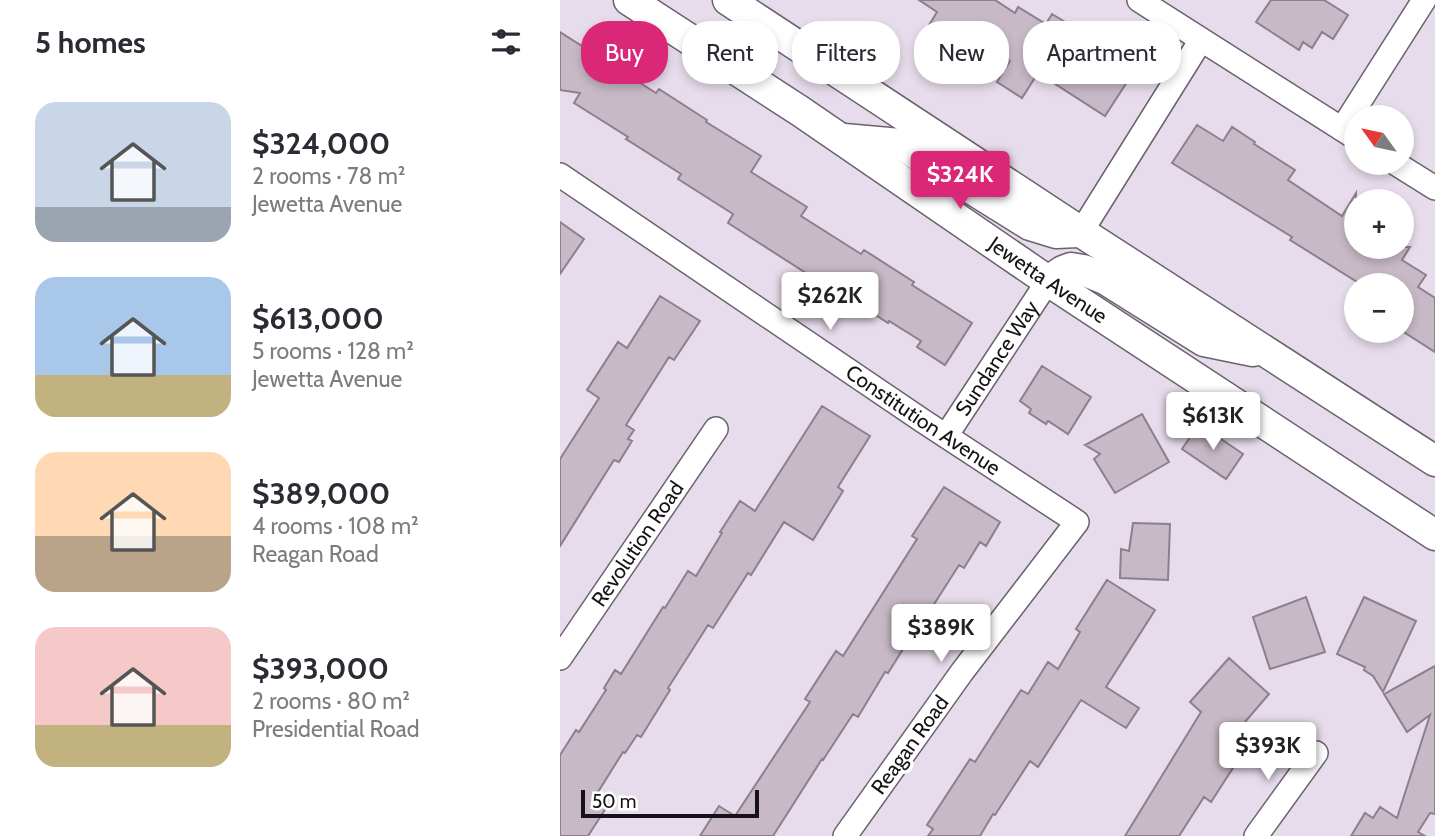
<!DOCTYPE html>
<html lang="en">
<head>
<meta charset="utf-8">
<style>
	:root { --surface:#fff; --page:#f2f2f3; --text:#2b2b33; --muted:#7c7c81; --accent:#db2777 }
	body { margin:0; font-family:Cabin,sans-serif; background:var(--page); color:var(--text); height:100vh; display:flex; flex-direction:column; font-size:26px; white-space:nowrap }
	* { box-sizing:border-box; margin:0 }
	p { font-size:23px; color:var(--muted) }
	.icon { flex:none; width:38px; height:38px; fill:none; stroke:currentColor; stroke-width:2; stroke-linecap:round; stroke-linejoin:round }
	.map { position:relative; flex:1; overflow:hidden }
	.drawer { display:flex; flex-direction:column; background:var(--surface); width:560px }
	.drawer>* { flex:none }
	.hud { position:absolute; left:21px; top:21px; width:665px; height:63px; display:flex; gap:14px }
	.needle { width:46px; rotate:303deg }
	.fabs { position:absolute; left:784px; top:105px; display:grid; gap:14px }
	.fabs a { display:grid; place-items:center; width:70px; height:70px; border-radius:50%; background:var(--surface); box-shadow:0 4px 10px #0003; font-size:35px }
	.scale { position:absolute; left:21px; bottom:18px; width:178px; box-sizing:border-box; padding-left:7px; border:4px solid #161318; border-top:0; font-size:19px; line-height:24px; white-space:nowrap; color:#161318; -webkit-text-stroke:5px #fff; paint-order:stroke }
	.price { position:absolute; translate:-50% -60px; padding:0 16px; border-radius:7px; background:#fff; color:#222; font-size:23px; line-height:46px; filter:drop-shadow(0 2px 4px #0008) }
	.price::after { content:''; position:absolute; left:50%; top:42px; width:21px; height:16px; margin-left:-10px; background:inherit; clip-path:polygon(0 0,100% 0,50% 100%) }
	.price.current { background:var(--accent); color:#fff }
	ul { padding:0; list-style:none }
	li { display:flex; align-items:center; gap:21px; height:175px; padding:0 35px }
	li span { display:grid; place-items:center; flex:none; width:196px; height:140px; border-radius:21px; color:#555 }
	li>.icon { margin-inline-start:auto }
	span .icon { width:84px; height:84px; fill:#fffc; stroke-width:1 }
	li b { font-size:30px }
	h2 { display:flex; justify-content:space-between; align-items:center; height:84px; padding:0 35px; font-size:30px }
	.pill { padding:0 24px; border-radius:28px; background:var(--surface); box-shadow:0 4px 10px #0003; font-size:24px; line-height:63px }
	.pill.current { background:var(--accent); color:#fff }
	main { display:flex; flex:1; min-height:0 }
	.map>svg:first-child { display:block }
</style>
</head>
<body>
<main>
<section class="drawer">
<h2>5 homes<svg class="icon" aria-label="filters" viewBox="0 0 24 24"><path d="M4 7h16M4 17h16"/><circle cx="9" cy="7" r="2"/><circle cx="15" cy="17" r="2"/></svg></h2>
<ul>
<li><span style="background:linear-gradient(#c9d6e8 75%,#9aa5b1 0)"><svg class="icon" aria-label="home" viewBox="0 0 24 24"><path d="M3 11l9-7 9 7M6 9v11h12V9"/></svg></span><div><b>$324,000</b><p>2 rooms · 78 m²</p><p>Jewetta Avenue</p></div></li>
<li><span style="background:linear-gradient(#a9c7e8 70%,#c2b280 0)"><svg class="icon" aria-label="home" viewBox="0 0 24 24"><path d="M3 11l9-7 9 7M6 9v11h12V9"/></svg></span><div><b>$613,000</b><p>5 rooms · 128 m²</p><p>Jewetta Avenue</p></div></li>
<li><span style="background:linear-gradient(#ffd9b3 60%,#b9a48a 0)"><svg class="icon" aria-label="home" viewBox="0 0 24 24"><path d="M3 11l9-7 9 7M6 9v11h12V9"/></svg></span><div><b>$389,000</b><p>4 rooms · 108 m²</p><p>Reagan Road</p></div></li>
<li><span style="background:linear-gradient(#f6c9c9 70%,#c2b280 0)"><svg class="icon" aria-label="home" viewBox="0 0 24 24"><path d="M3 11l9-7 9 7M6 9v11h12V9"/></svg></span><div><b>$393,000</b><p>2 rooms · 80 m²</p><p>Presidential Road</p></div></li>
</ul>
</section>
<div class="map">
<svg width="875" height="836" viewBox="0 0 875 836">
	<rect width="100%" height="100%" fill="#e7dceb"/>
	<!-- building -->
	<path fill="#c8b9c6" stroke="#8d7f8b" stroke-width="2" d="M359 0H435L455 13 458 7 486 24 492 14 545 46 535 62 567 82 545 116 478 73 462 98 437 82 450 61 420 42 413 52 389 37 382 47 363 35 377 12Z
		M711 0H764L788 15 773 39 762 32 752 48 743 42 739 50 696 22Z
		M0 32 96 93 99 89 147 120 146 122 201 156 191 172 247 207 241 216 301 254 304 250 354 282 352 285 412 323 385 365 357 347 361 341 329 321 328 323 314 314 313 316 168 223 173 214 118 179 121 174 66 139 68 137 14 103 20 93 0 90Z
		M637 125 663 141 672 127 695 142 694 144 735 170 728 180 782 216 796 193V247H850L842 260 866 275 858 287 875 298V352L842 331V285H802L730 240 732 237 612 163Z
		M0 222 24 239 0 274Z
		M100 296 140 321 114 360 109 357 66 425 74 430 68 439 72 441 59 462 54 460 0 546V459L39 398 27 390 58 342 67 348Z
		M482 366 531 397 508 434 488 421 486 424 469 413 471 409 460 401Z
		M262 406 310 436 278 487 283 491 253 540 224 522 191 575 188 573 153 628 148 625 108 688 110 690 81 737 77 735 65 753 63 752 33 800 46 808 28 836H0V755L16 730 19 732 46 690 44 688 55 670 61 674 103 607 105 608 128 571 136 576 162 533 160 532 180 501 195 511Z
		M582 414 609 462 555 493 534 459 540 454 525 445Z
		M639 424 683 454 666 479 622 449Z
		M384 487 440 522 426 546 420 542 404 568 399 565 364 620 362 619 328 673 325 672 298 717 293 714 263 760 262 759 213 836H140L159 806 175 816 250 702 245 699 276 651 283 656 357 539 352 536Z
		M573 523 610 524 608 580 560 578 561 549 569 551Z
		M547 580 595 610 546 687 579 708 566 728 521 700 478 767 470 761 435 815 433 814 420 836H368L373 829 367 825 410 759 415 762 461 690 468 694 488 662 498 669 520 632 516 629Z
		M746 597 765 652 710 669 693 617Z
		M804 597 856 621 823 692 813 676 804 670 805 667 777 654Z
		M669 658 709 694 666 744 682 754 651 802 644 797 619 836H565L641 712 630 702Z
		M875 666V814L870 813 858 832 865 836H791L805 813 813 818 820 807 837 818 870 715 847 732 824 694Z"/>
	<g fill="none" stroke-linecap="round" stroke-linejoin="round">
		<!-- minor casing -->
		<g stroke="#6b616f" stroke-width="26">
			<g id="minor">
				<path d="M579 0 796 138"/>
				<path d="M782 129 864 0"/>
				<path d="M835 163 875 188"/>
				<path id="s1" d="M0 175 363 421 517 522 402 672 285 836"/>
				<path d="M521 232 641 40"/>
				<path id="s2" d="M386 436 488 281"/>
				<path id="s3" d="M0 658 156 429"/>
				<path d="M696 836 756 753"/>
			</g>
		</g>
		<!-- tertiary casing -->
		<g stroke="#6b616f" stroke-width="33">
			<g id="tertiary">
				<path id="s4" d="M69 0 240 111 488 281 875 535"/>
				<path d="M168 0 521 232 875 461"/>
				<path d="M284 139 340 144 470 225 496 233 518 232"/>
				<path d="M488 281 503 271 511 268 523 270 545 279 644 341 693 351"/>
			</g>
		</g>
		<!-- minor -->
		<use href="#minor" stroke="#fff" stroke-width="23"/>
		<!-- tertiary -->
		<use href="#tertiary" stroke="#fff" stroke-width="30"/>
	</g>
	<g text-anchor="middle" stroke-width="7" stroke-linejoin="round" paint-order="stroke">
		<!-- street labels -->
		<g font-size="21" fill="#161318" stroke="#fff">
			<text dy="7" stroke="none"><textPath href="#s4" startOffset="504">Jewetta Avenue</textPath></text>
			<text dy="7" stroke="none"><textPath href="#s2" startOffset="93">Sundance Way</textPath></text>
			<text dy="7" stroke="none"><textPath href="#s1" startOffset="438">Constitution Avenue</textPath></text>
			<text dy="7" stroke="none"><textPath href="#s3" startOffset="138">Revolution Road</textPath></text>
			<text transform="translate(350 745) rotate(-54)" y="7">Reagan Road</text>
		</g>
	</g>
</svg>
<div class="fabs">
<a><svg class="needle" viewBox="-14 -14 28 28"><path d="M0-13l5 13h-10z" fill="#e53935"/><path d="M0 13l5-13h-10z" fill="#7c7c81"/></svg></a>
<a>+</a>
<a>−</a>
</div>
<div class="scale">50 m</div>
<b class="price current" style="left:400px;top:211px">$324K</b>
<b class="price" style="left:270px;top:332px">$262K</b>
<b class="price" style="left:653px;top:452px">$613K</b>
<b class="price" style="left:381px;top:664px">$389K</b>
<b class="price" style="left:708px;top:782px">$393K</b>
<div class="hud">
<a class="pill current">Buy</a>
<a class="pill">Rent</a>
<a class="pill">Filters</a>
<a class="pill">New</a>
<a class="pill">Apartment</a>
</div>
</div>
</main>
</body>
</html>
